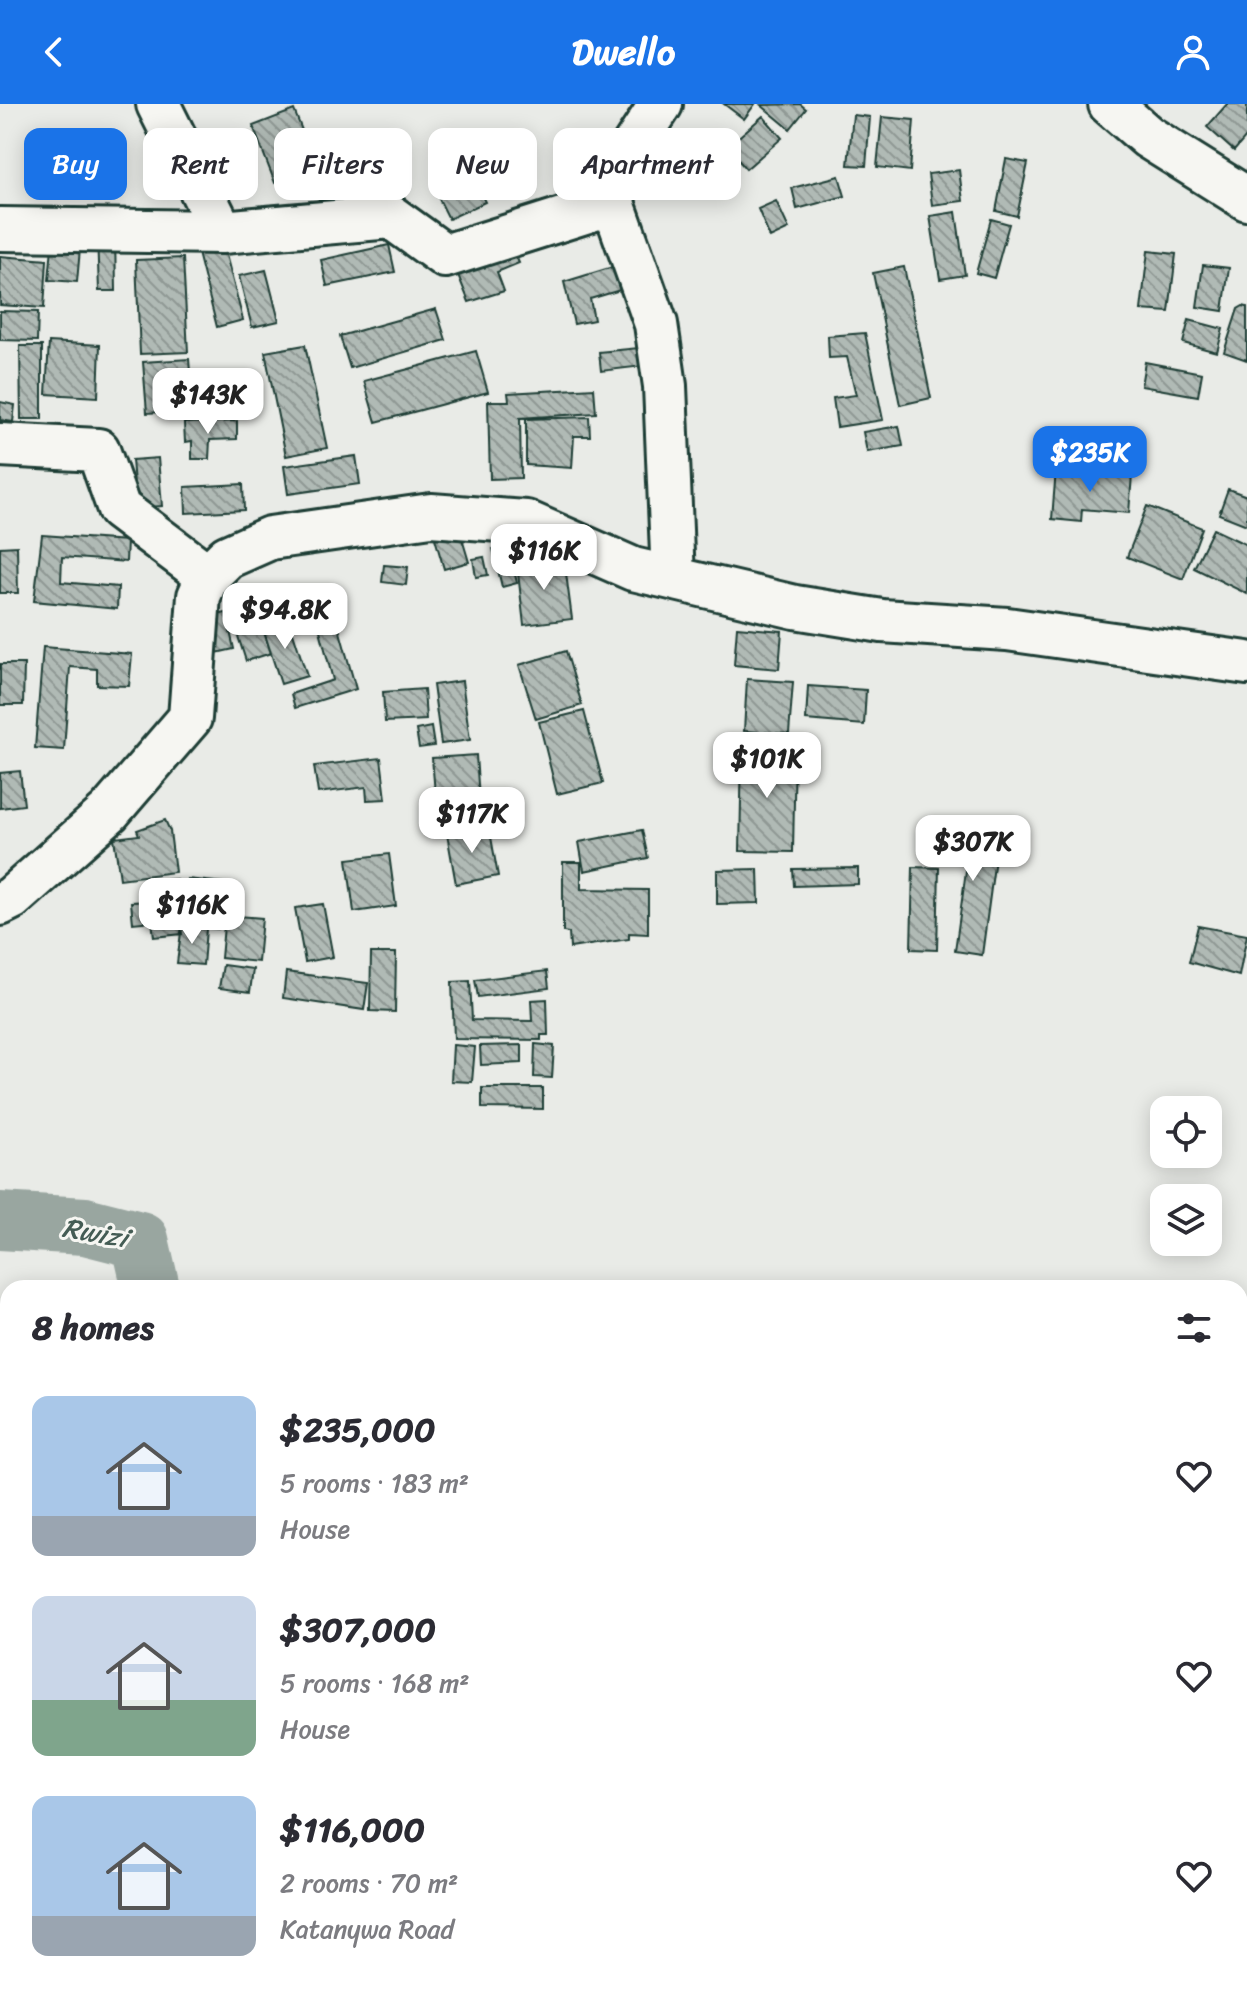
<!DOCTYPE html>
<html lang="en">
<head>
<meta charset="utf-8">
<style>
	:root { --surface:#fff; --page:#f7f7f7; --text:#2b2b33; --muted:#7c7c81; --accent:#1a73e8 }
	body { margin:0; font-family:Sriracha,sans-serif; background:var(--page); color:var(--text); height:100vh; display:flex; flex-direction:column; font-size:30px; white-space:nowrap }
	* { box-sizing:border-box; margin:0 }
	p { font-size:26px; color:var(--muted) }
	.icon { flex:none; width:44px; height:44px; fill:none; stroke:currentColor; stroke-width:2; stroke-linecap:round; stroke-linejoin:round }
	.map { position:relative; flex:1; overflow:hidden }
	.sheet { position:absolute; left:0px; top:1176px; width:1248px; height:714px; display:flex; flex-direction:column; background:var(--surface); border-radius:24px 24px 0 0; box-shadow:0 4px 20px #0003 }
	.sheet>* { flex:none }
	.guide { position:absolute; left:24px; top:24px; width:800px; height:72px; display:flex; gap:16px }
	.tools { position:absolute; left:1150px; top:992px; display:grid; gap:16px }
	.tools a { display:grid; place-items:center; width:72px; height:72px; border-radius:16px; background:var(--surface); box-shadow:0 4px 20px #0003; font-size:40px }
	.price { position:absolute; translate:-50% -68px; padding:0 18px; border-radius:16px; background:#fff; color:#222; font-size:26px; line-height:52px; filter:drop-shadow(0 2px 4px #0008) }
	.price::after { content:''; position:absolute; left:50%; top:48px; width:24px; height:18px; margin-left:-12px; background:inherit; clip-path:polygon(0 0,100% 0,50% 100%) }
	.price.active { background:var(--accent); color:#fff }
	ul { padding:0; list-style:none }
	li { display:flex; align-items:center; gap:24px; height:200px; padding:0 32px }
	li span { display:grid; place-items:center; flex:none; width:224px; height:160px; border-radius:16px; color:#555 }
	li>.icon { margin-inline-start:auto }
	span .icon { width:96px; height:96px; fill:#fffc; stroke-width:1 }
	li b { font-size:34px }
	h2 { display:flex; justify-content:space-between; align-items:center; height:96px; padding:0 32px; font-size:34px }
	.chip { padding:0 28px; border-radius:16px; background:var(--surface); box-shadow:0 4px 20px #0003; font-size:28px; line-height:72px }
	.chip.active { background:var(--accent); color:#fff }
	header { display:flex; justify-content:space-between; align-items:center; height:104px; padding:0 32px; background:var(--accent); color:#fff; font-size:36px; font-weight:800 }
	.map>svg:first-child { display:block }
</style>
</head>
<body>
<header><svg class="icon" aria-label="back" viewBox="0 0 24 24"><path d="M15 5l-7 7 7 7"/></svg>Dwello<svg class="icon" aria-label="person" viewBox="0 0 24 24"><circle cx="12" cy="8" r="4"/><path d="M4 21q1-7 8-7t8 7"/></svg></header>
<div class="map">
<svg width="1247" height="1889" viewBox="0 0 1247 1889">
	<defs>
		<pattern id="building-back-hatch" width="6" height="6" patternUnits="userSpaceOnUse" patternTransform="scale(2)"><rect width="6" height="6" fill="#b0bab5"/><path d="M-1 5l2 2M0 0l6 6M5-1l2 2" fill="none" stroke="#8f9894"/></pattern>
	</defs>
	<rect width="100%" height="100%" fill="#e9ebe7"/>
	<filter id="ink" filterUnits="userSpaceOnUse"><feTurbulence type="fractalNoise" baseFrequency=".0125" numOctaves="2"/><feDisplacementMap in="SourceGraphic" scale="16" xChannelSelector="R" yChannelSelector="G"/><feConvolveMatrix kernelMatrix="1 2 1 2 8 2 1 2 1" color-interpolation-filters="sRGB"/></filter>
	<g filter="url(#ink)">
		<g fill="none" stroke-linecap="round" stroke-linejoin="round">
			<!-- river -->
			<path stroke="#99a6a0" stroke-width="58" d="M0 1117 85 1122 140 1136 151 1184
				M1240 1672 1247 1677"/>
		</g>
		<!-- building -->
		<path fill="url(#building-back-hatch)" stroke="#1f3d34" stroke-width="2" d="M724 0H755L744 15Z
			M800 0 806 5 790 25 761 1Z
			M1227 0H1247V32L1234 47 1207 23Z
			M294 6 316 62 275 79 253 22Z
			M853 11 870 13 866 62 848 61Z
			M763 12 782 34 746 65 727 43Z
			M882 13 914 16 910 67 877 63Z
			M669 39 688 56 665 82 646 65Z
			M1006 55 1028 59 1017 112 996 107Z
			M469 65 485 98 449 115 433 83Z
			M959 66 963 97 932 101 928 70Z
			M839 72 845 92 797 105 792 84Z
			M776 97 789 125 770 134 758 105Z
			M956 108 965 171 940 175 930 112Z
			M991 115 1009 120 994 174 976 169Z
			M115 129 116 187H99L97 130Z
			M53 132 81 134 77 178 49 176Z
			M508 133 519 159 497 168 504 187 469 198 452 156Z
			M389 141 395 168 327 182 321 156Z
			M224 143 243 216 217 223 198 149Z
			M1148 147 1176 150 1169 208 1141 206Z
			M0 152 47 156 44 204 0 201Z
			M183 154 188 248 140 250 136 156Z
			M619 161 627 184 590 195 594 216 574 220 564 178Z
			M1203 161 1229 164 1223 207 1197 203Z
			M904 163 931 294 900 301 873 169Z
			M266 166 279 217 252 223 239 172Z
			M1243 202 1247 203V256L1224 248 1238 205Z
			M436 205 446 236 350 264 340 232Z
			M0 207 38 208 37 237 0 236Z
			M1189 216 1223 225 1217 248 1183 239Z
			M865 229 883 316 837 323 833 294 856 291 847 253 829 254 828 232Z
			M49 238 100 241 98 293 46 290Z
			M305 241 327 344 286 352 265 248Z
			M20 242H42V315H21Z
			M649 243 652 261 601 267 599 248Z
			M476 247 488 288 376 318 364 277Z
			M189 255 193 306 147 309 143 258Z
			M1145 258 1202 269 1198 292 1141 282Z
			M594 284 596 309 520 314 521 374 490 375 488 297H509L508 289Z
			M0 298 15 301 13 318 0 316Z
			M589 313 590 332H574L572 364 526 361V315Z
			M237 317V335L210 336 209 355H192V337L185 338 184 319Z
			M899 322 903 342 867 348 863 328Z
			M356 352 360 380 288 390 284 362Z
			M158 354 162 402 136 404 132 356Z
			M1056 365 1132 371 1129 409 1082 405 1081 418 1052 415Z
			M243 380 244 406 186 409 185 383Z
			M1228 385 1247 392V421L1219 410Z
			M1147 402 1202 424 1183 475 1127 453Z
			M457 418 469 458 444 465 432 424Z
			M1213 425 1247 441V490L1194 464Z
			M42 431 127 437 126 458 62 453 61 478 118 483 117 505 34 497Z
			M508 441 517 479 502 483 493 445Z
			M17 442 18 489H0V443Z
			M484 453 488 471 476 473 473 455Z
			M564 454 572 515 524 521 517 460Z
			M384 461 408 463 406 481 382 478Z
			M264 484 272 508 259 512 271 549 246 557 226 495Z
			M334 506 356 585 295 604 291 590 333 576 316 511Z
			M226 509 234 545 216 549 208 513Z
			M288 513 307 572 281 580 262 522Z
			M737 523 782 527 779 565 734 561Z
			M43 543 132 550 129 582 97 581V565L70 563 64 646 35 644Z
			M566 547 582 601 536 615 519 561Z
			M0 560H24L23 601H0Z
			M747 575 793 578 789 630 744 627Z
			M462 577 470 636 441 640 433 581Z
			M808 582 866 586 864 621 806 616Z
			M424 585 426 616 385 618 383 588Z
			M584 607 603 679 557 690 539 618Z
			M431 623 434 642 419 644 416 626Z
			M742 643 795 645 793 748 740 747Z
			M476 651 480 710 437 713 432 654Z
			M381 654 386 695 367 696 366 683 318 689 314 662Z
			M20 667 24 701 0 704V669Z
			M165 716 170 727 175 768 120 775 114 734 139 731 137 726Z
			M939 717 998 732 982 851 955 847 969 745 936 738Z
			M489 722 498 772 456 780 447 730Z
			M642 726 648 754 584 767 579 738Z
			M389 750 396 802 354 808 347 755Z
			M563 758H581V785L648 786V830L629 829V835L570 844 569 829 563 828Z
			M913 763 939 764 937 846 911 845Z
			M858 764V780L794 782 793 765Z
			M758 765 759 799 717 800V766Z
			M176 775 182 830 154 833 152 817 133 819 131 798 150 797 147 778Z
			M187 775 223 779 218 825 182 821Z
			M323 800 333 853 305 858 295 804Z
			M225 811 262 814 258 858 221 854Z
			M182 821 206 825 203 861 177 859Z
			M1198 822 1247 831 1239 872 1189 858Z
			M371 849H396L395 908 370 907Z
			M223 861 253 865 250 888 219 884Z
			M547 867 549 884 478 893 475 876Z
			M286 868 368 879 364 906 283 894Z
			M470 877 472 916 532 917 531 896 547 895 548 931H541V936L454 935 452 878Z
			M535 940 554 942 552 974 534 973Z
			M453 941 475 943 472 978 451 977Z
			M522 941V959L481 961 480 942Z
			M482 984H543V1005L482 1004Z"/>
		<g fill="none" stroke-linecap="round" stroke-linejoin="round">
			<!-- minor casing -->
			<g stroke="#1f3d34" stroke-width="48">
				<path id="minor" d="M158 0 222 128
					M661 0 618 66 613 99 656 220 665 282 673 474
					M1110 0 1148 33 1247 95
					M0 125 222 128 391 113 445 152 613 99
					M0 341 98 346 119 405 208 472 199 492 190 614 109 708 12 794 0 800
					M208 472 227 453 270 434 431 411 526 418 633 465 795 503 882 517 1007 525 1247 559"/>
			</g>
			<!-- minor -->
			<use href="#minor" stroke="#f6f6f2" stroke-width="42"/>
		</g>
	</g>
	<g text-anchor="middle" stroke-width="6" stroke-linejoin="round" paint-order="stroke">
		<!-- water labels -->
		<g font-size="28" font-style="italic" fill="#445c54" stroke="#f6f6f2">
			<text transform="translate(95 1128) rotate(10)" y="10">Rwizi</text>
		</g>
	</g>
</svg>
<div class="tools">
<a><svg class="icon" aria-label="locate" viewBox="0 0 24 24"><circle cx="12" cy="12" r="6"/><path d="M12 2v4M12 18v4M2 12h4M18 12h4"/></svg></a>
<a><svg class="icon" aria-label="layers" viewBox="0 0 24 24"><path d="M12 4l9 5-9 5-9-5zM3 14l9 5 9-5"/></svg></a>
</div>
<b class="price" style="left:208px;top:332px">$143K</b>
<b class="price active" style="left:1090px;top:390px">$235K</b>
<b class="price" style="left:544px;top:488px">$116K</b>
<b class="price" style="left:285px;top:547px">$94.8K</b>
<b class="price" style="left:767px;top:696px">$101K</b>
<b class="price" style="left:472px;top:751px">$117K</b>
<b class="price" style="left:973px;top:779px">$307K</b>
<b class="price" style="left:192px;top:842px">$116K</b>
<div class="guide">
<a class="chip active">Buy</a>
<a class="chip">Rent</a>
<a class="chip">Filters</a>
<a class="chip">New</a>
<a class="chip">Apartment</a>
</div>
<section class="sheet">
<h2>8 homes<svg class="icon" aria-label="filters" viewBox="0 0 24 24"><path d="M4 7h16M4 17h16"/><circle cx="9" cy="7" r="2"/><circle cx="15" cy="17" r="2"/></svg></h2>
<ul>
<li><span style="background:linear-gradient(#a9c7e8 75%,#9aa5b1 0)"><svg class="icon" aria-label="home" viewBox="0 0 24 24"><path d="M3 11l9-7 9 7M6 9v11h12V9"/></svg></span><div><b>$235,000</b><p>5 rooms · 183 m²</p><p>House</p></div><svg class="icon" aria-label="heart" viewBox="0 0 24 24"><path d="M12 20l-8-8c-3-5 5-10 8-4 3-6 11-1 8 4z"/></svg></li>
<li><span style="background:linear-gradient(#c9d6e8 65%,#7fa58c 0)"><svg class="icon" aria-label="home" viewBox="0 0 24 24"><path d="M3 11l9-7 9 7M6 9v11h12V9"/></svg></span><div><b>$307,000</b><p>5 rooms · 168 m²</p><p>House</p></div><svg class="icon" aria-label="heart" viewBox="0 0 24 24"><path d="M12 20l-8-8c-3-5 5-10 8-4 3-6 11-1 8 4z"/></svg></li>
<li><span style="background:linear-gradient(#a9c7e8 75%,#9aa5b1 0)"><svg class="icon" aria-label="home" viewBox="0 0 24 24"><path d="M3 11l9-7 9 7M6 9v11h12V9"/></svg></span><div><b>$116,000</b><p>2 rooms · 70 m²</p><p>Katanywa Road</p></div><svg class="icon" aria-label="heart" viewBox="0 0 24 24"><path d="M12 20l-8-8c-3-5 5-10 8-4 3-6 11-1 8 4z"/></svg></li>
</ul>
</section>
</div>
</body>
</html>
